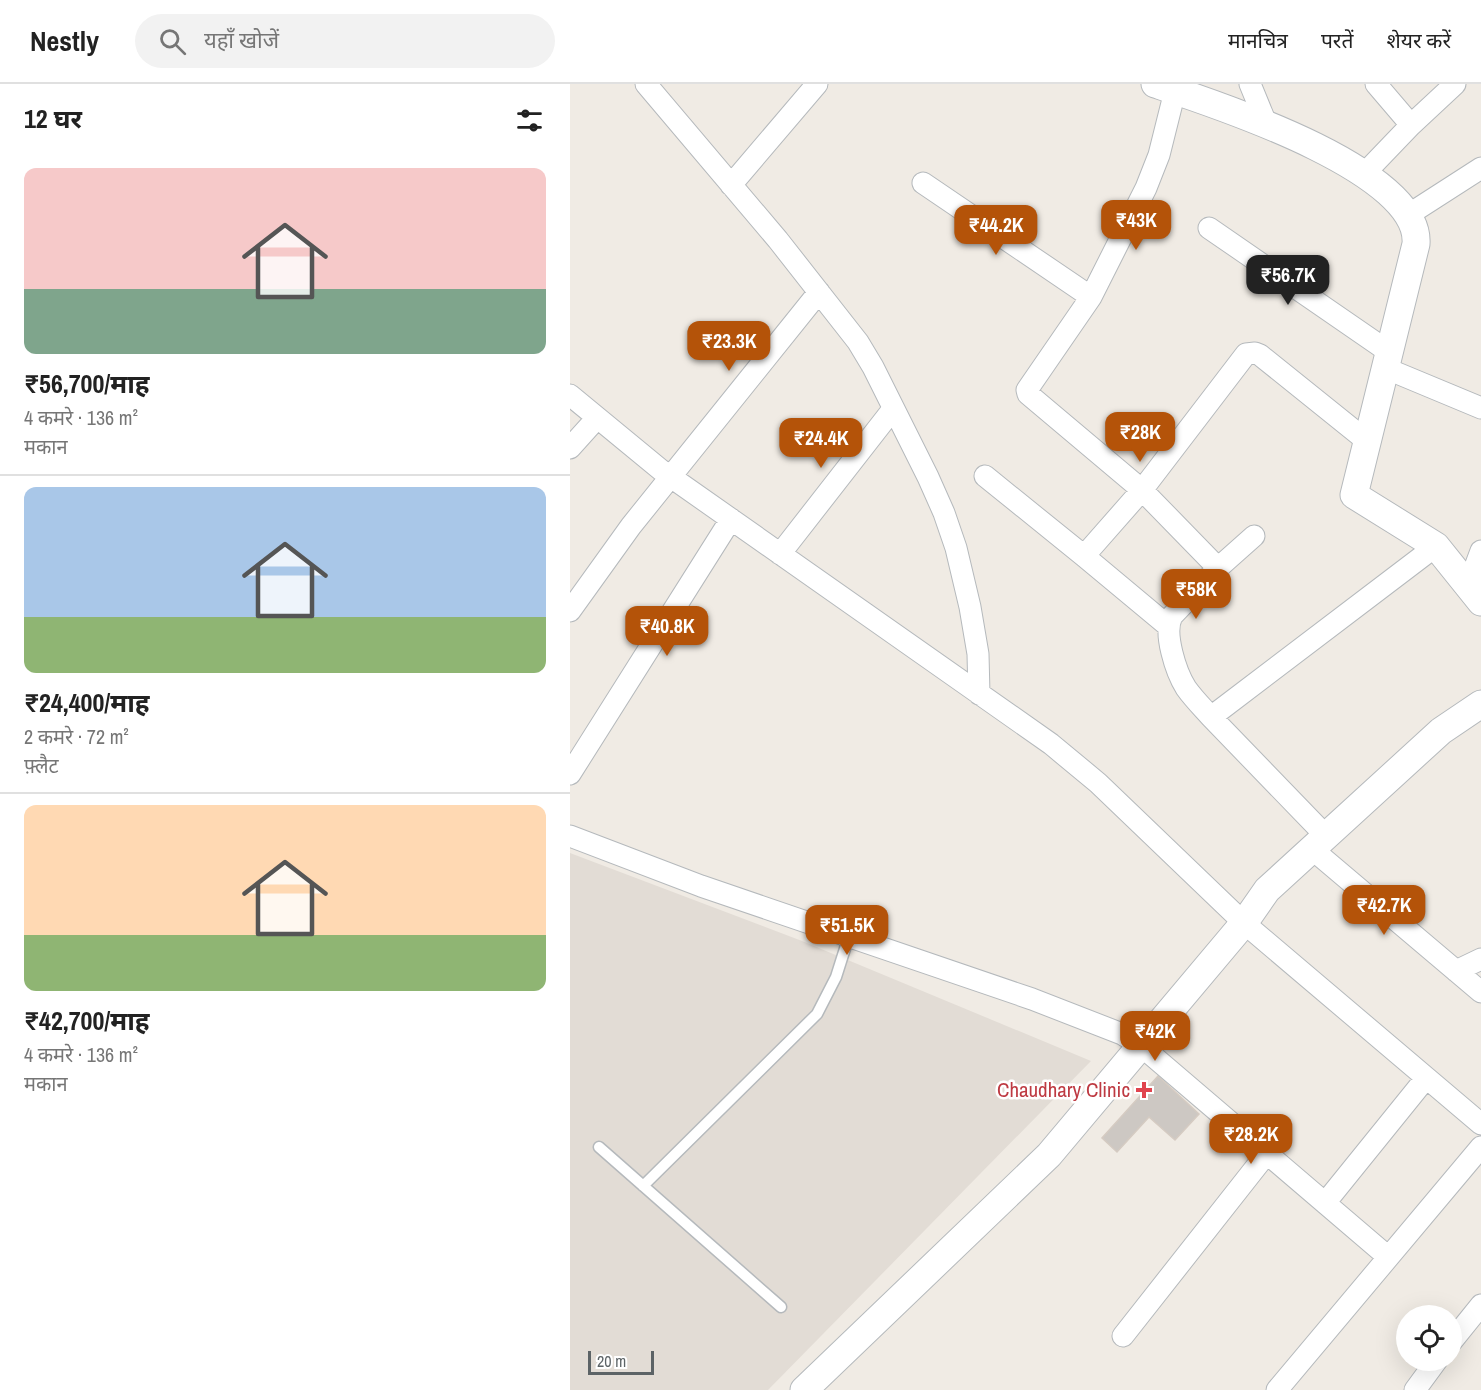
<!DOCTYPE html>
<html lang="hi">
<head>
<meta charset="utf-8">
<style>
	:root { --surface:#fff; --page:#f2f2f2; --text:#222; --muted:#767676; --line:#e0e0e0; --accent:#b45309 }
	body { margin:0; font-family:"Archivo Narrow","Noto Sans Devanagari",sans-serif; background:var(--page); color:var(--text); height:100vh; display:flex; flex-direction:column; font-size:22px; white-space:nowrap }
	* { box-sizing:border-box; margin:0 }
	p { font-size:20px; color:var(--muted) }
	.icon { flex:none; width:33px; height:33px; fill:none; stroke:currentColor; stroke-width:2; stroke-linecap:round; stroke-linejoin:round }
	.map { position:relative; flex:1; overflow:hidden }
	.sheet { display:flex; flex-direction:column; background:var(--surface); width:570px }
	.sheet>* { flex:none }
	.controls { position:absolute; left:826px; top:1221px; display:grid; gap:12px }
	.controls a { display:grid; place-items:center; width:66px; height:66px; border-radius:50%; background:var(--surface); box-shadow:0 6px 24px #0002; font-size:30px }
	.scale { position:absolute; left:18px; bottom:15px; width:66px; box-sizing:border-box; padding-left:6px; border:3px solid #5c6366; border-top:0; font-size:16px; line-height:21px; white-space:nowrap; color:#5c6366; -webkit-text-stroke:4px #fff; paint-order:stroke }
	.price { position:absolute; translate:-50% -51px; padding:0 14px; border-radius:12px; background:var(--accent); color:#fff; font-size:20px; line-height:39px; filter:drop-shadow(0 2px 3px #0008) }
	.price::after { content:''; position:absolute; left:50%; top:36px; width:18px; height:14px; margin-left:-9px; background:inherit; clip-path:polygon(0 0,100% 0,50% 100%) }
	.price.current { background:#222; color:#fff }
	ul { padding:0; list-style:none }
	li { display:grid; align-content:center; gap:12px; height:318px; padding:0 24px }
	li+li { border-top:2px solid var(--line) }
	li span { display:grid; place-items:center; height:186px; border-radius:12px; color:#555 }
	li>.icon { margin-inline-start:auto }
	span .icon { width:108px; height:108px; fill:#fffc; stroke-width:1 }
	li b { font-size:26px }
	h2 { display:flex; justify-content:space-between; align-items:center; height:72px; padding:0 24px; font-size:26px }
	header { display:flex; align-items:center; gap:36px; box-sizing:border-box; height:84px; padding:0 30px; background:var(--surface); border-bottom:2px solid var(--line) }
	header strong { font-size:28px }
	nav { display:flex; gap:33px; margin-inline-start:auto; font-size:21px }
	.search { width:420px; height:54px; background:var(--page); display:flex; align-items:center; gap:15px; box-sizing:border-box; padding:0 21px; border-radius:33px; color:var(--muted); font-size:22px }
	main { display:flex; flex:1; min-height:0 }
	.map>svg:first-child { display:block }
</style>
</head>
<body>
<header>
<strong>Nestly</strong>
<div class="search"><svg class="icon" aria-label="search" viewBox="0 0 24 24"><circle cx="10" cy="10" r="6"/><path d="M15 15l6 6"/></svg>यहाँ खोजें</div>
<nav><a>मानचित्र</a><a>परतें</a><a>शेयर करें</a></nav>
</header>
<main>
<section class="sheet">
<h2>12 घर<svg class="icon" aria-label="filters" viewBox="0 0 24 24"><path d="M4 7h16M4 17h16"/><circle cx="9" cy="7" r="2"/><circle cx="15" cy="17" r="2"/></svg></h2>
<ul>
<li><span style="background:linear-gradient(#f6c9c9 65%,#7fa58c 0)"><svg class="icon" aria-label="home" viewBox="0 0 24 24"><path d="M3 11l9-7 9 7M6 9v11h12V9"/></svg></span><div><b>₹56,700/माह</b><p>4 कमरे · 136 m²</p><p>मकान</p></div></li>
<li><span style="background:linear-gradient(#a9c7e8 70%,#8fb573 0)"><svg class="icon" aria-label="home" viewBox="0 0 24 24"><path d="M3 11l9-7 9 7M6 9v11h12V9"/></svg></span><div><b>₹24,400/माह</b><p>2 कमरे · 72 m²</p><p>फ़्लैट</p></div></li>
<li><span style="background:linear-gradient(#ffd9b3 70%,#8fb573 0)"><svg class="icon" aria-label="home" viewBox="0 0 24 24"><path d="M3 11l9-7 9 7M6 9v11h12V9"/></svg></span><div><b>₹42,700/माह</b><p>4 कमरे · 136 m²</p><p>मकान</p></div></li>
</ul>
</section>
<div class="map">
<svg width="911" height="1306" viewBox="0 0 911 1306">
	<rect width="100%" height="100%" fill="#f0ebe4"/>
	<!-- education -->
	<path fill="#e2dcd5" d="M0 769 232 857 521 977 198 1306H0Z"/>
	<!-- building -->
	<path fill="#cdc8c3" stroke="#d5cbc2" stroke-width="1.5" d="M588 992 629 1030 605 1056 579 1033 547 1068 532 1054Z"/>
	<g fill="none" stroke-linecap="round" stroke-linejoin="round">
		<!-- service casing -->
		<g stroke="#b5b9bc" stroke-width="13">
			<path id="service" d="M29 1063 211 1223
				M73 1102 247 930 266 893 279 852"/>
		</g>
		<!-- minor casing -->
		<g stroke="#b5b9bc" stroke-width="23">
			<path id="minor" d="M76 0 208 156 288 258 303 283 358 393 374 429 386 464 400 523 408 570 409 610
				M680 0 696 39
				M806 0 841 41
				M605 7 589 71 576 104 521 213 457 306 458 310 572 406 648 484
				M794 90 841 41 885 0
				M353 99 521 213
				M161 101 247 0
				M838 131 911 84
				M639 144 819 268
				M815 284 911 324
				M0 311 91 386 481 660 528 699 674 839 911 1040
				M0 364 27 334
				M415 392 514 472 598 542
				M210 470 323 325
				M514 472 572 406 676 270 685 269 690 271 797 357
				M898 502 911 467
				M0 527 61 442 249 208
				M641 633C632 623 623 614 616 604 606 588 593 549 602 532L648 484 684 452
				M0 690 161 435
				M0 752 131 802 462 915 552 950 570 961 817 1172
				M756 752 641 633 866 462
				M742 765 911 908
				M886 887 911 875
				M755 1119 856 994
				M553 1252 697 1069
				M882 1257 911 1221
				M707 1306 911 1063
				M845 1306 867 1276"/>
		</g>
		<!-- tertiary casing -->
		<g stroke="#b5b9bc" stroke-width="29">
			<path id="tertiary" d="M585 0C642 19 852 86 846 160L784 411 866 462 911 518
				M234 1306 479 1071 674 839 697 806 871 647 911 620"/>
		</g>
		<!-- service -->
		<use href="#service" stroke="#fff" stroke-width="10"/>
		<!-- minor -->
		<use href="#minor" stroke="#fff" stroke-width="21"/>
		<!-- tertiary -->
		<use href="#tertiary" stroke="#fff" stroke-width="27"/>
	</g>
	<!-- markers -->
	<path fill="#e0444e" stroke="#fff" stroke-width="2" d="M571 997h6v6h6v6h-6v6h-6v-6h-6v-6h6z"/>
	<g text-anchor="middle" stroke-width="5" stroke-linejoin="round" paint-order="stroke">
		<!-- health labels -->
		<g font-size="21" fill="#be3a42" stroke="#fff" text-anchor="end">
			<text x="560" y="1013">Chaudhary Clinic</text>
		</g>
	</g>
</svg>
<div class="controls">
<a><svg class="icon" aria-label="locate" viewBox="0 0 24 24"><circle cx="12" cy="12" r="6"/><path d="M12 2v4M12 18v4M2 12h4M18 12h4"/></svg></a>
</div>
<div class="scale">20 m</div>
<b class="price" style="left:566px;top:167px">₹43K</b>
<b class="price" style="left:426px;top:172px">₹44.2K</b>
<b class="price current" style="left:718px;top:222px">₹56.7K</b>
<b class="price" style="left:159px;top:288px">₹23.3K</b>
<b class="price" style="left:570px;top:379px">₹28K</b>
<b class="price" style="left:251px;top:385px">₹24.4K</b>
<b class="price" style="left:626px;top:536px">₹58K</b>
<b class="price" style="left:97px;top:573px">₹40.8K</b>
<b class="price" style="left:814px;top:852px">₹42.7K</b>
<b class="price" style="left:277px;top:872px">₹51.5K</b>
<b class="price" style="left:585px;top:978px">₹42K</b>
<b class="price" style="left:681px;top:1081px">₹28.2K</b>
</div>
</main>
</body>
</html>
